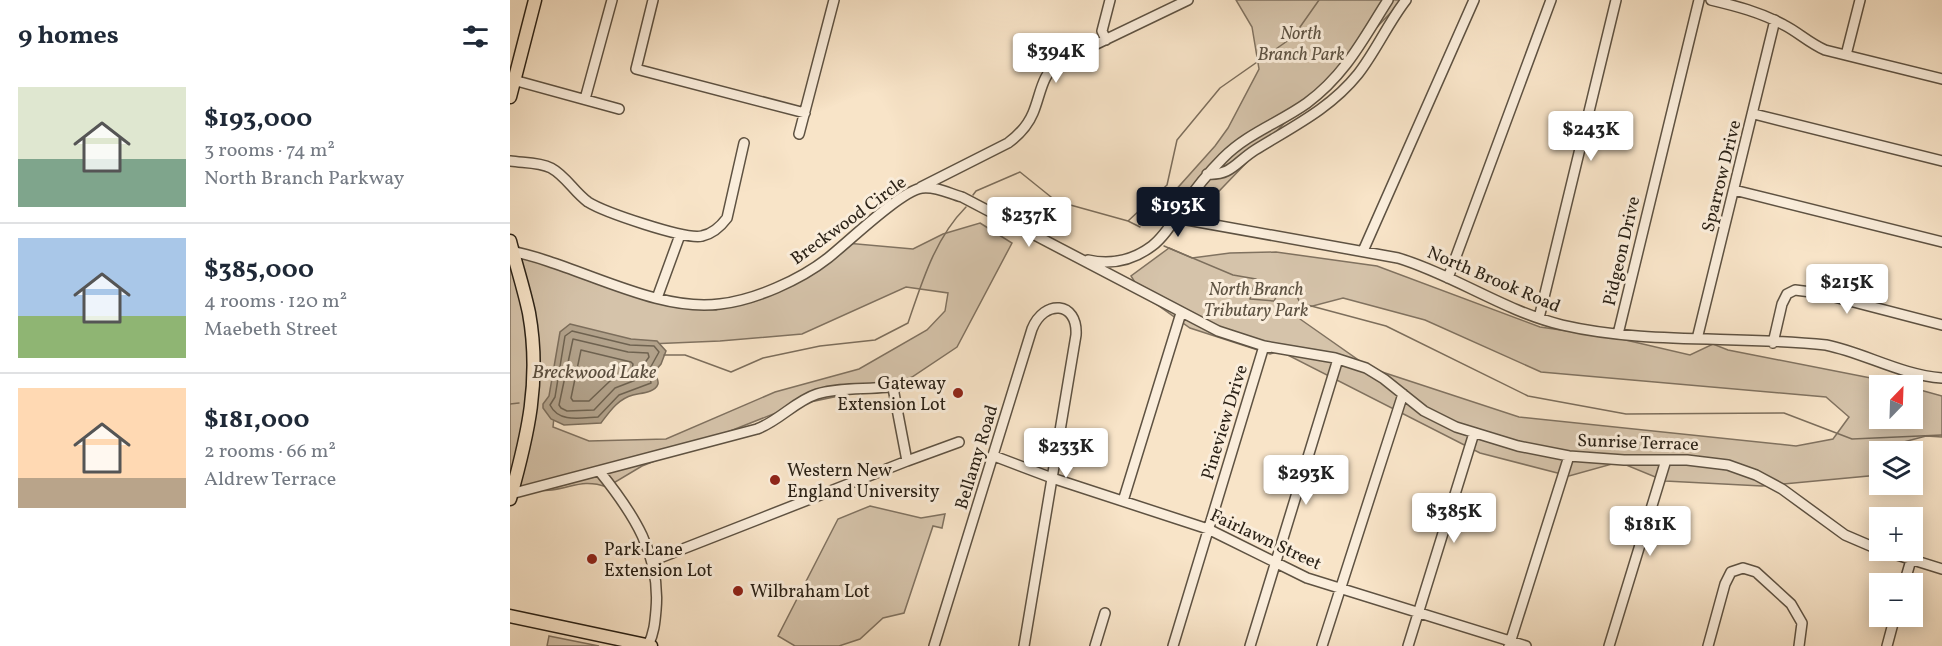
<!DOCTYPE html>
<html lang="en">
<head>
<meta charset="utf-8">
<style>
	:root { --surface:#fff; --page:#f2f2f3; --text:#1f2937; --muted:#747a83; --line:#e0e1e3; --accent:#111827 }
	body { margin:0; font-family:Vollkorn,serif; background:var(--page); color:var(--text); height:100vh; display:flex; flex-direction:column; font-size:22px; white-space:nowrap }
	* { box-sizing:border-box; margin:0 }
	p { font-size:20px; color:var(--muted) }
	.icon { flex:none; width:33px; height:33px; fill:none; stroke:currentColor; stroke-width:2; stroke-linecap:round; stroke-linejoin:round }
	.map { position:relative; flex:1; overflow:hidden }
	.sheet { display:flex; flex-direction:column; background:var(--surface); width:510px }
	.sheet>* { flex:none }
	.needle { width:39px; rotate:23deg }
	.controls { position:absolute; left:1359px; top:375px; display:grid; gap:12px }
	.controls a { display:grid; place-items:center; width:54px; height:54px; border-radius:0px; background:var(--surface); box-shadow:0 3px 15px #0003; font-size:30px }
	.price { position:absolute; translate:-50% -51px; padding:0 14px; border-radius:6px; background:#fff; color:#222; font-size:20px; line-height:39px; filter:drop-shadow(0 2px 3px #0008) }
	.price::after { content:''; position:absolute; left:50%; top:36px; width:18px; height:14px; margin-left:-9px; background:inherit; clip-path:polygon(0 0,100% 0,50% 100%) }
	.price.current { background:var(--accent); color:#fff }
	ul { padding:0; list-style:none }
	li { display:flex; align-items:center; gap:18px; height:150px; padding:0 18px }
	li+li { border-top:2px solid var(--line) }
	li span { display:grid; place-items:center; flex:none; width:168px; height:120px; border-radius:0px; color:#555 }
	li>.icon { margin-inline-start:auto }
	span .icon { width:72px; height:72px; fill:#fffc; stroke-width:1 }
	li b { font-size:26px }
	h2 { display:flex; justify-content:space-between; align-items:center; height:72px; padding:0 18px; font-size:26px }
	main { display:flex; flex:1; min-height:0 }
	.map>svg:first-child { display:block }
</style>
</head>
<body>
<main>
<section class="sheet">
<h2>9 homes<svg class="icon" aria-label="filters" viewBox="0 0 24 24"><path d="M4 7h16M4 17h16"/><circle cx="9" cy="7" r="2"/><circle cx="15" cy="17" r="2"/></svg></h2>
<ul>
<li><span style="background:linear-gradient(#dfe7d0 60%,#7fa58c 0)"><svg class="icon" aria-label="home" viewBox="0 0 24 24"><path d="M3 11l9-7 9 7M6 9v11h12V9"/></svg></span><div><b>$193,000</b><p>3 rooms · 74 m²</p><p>North Branch Parkway</p></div></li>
<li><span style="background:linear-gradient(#a9c7e8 65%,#8fb573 0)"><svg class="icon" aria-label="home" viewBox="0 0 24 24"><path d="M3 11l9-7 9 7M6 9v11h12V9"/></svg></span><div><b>$385,000</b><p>4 rooms · 120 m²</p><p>Maebeth Street</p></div></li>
<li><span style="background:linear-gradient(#ffd9b3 75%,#b9a48a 0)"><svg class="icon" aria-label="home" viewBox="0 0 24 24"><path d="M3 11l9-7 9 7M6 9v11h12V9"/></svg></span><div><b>$181,000</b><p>2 rooms · 66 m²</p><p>Aldrew Terrace</p></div></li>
</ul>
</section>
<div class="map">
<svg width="1432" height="646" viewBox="0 0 1432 646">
	<rect width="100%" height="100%" fill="#f8e4c8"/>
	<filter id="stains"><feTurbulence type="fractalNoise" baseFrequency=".00333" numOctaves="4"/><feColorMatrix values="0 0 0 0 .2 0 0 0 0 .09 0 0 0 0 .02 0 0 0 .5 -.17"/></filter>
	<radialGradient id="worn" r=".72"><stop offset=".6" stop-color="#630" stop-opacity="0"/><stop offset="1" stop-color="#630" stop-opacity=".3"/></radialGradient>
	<!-- green -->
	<path fill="#d5c3aa" stroke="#807260" stroke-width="1.5" fill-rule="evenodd" d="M726 0H893L688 213 663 193 705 146 718 128 749 69 742 27Z
		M470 223 502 243 447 347 402 377 381 385 286 405 132 466 97 487C73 479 64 487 42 490 28 492 13 487 0 483V237L14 253 166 306 206 310 284 277 336 243 403 249 433 234ZM396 287 438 293 435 311 417 330 349 369 265 392 156 439 79 441 43 427 48 376 67 347 210 341 292 334Z
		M659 248 682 258 720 253 766 252 867 266 1030 327 1107 338 1180 355 1203 344 1218 350 1376 381 1393 385 1370 386V418H1402L1403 388 1432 396V437L1416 436 1386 444 1387 451 1370 452 1369 475 1252 486 1155 481 1109 462 1059 476 970 453 770 351 760 354 680 328 632 294 621 276ZM833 298 915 320 1031 372 1316 397 1339 417 1323 439 1286 446 1009 417 860 368 790 319 791 309Z
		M360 506 411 518 435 514 432 528 423 526 394 613 373 618 350 639 329 646H285L268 636 328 519Z
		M39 636 89 646H37Z"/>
	<!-- water -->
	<path fill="#b2a28b" stroke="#7c6e5c" stroke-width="1.5" d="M60 324 121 339 147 341 156 351 151 364 145 371C145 374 149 381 148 384 145 393 130 393 123 395 108 399 100 411 91 423L54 425 41 419 33 408V404L39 396 50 332Z"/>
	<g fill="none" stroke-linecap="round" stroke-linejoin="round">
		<!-- shore -->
		<path stroke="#6e6250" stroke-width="1.5" d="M62 331 120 345 144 346 149 352 139 370 141 383 109 395 88 417C70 418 49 423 40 405L45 397 55 336Z
			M63 339 118 352 138 353 139 357 132 367 131 378 105 388 84 410 57 411 51 408 49 405Z
			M71 350 121 362 123 364 122 371 100 381 79 401H63L61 398Z"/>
		<!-- stream -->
		<path stroke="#7c6e5c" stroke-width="1.5" d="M463 195 466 191 510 172 546 201 618 221 657 185 667 140 710 88 783 37 809 0
			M618 221 630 227
			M654 246 723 275 746 279 740 299 764 301 772 286 786 294 790 303 876 326 1018 396 1116 414 1274 413 1342 439 1432 435
			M154 355H175L221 372 253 358 310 346 365 340 398 323C412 282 425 238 456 207
			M0 404 9 403"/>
		<!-- minor casing -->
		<g stroke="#5e5242" stroke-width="12">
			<path id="minor" d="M143 0 126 69 295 113
				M1201 0C1226 6 1250 12 1274 25 1288 32 1299 43 1315 50L1432 79
				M596 40 592 31 600 0
				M1336 55 1350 0
				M0 79 109 109
				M75 99 102 0
				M1244 114 1432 161
				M289 134 324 0
				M0 161C13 163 29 162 41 168 56 176 64 192 78 202 94 212 175 240 192 236 202 234 211 226 217 218L234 143
				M697 174C721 176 726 162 745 150 782 127 820 109 848 74 866 51 878 23 896 0
				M411 187 498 143C509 135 518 125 523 113 531 94 531 75 549 62L678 0
				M1224 190 1432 242
				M666 218 888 258C944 275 994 311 1052 325 1138 345 1228 335 1316 345 1355 353 1391 375 1432 378
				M0 251C65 263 145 313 210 304 245 300 290 280 318 258 337 243 392 190 412 188 426 186 440 194 452 197L708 331 754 346 825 358 856 368 874 379 914 411 946 427 1008 446 1059 456 1114 460H1177L1218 465 1246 475 1272 489 1335 535 1370 550
				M853 251 964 0
				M578 260C601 265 622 261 642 246 655 236 664 220 673 207 685 189 698 173 713 158 738 133 769 123 797 103 836 74 853 39 878 0
				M938 278 1041 0
				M147 298 170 235
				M1029 318 1106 0
				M1108 334 1189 0
				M1187 339 1265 20
				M1263 343 1272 304 1277 294 1285 290 1309 293 1432 325
				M383 388 397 461
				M484 456 542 478 698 529 797 578 1016 646
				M90 472C123 513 151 555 146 610 145 622 144 634 138 645
				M1 494 247 429C269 421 285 401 307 394 337 385 369 392 399 383
				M613 501 671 313
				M1371 550 1432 569
				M142 561 397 461 449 442
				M1394 584 1401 560
				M424 646 522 329C534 299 568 301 566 335L514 646
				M585 646 595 613
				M663 646 754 346
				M740 646 828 359
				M812 646 893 394
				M898 646 964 433
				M999 646 1059 456
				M1099 646 1156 460
				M1198 646 1215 584 1221 572 1233 568 1246 572 1281 604 1292 623 1289 646
				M1377 646 1385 616"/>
		</g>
		<!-- major casing -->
		<g stroke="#2a2116" stroke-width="15">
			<path id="major" d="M0 97 25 0
				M0 241C6 265 14 289 19 313 31 380 18 435 0 499
				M0 616 141 646"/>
		</g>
		<!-- minor -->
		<use href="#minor" stroke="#faeddb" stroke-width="9"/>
		<!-- major -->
		<use href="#major" stroke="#f8e4c8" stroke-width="12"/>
	</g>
	<!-- markers -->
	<g fill="#8f2418" stroke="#faeddb" stroke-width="2">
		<circle cx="448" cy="393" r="6"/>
		<circle cx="265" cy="480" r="6"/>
		<circle cx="82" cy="559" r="6"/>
		<circle cx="228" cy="591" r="6"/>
	</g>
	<g text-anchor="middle" stroke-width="6" stroke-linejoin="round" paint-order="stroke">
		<!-- park labels -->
		<g font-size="18" font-style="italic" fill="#5d5242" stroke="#faeddb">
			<text x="791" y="39">North<tspan x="791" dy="21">Branch Park</tspan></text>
			<text x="746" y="295">North Branch<tspan x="746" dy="21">Tributary Park</tspan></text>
		</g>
		<!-- street labels -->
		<g font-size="18" fill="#2a2116" stroke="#faeddb">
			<text transform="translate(1211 176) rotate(-76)" y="6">Sparrow Drive</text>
			<text transform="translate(338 220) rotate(-36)" y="6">Breckwood Circle</text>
			<text transform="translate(1111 251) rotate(-77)" y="6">Pidgeon Drive</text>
			<text transform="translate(984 279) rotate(23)" y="6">North Brook Road</text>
			<text transform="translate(714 422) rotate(-73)" y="6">Pineview Drive</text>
			<text transform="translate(1128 442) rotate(2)" y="6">Sunrise Terrace</text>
			<text transform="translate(466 457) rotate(-73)" y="6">Bellamy Road</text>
			<text transform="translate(756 539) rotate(25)" y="6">Fairlawn Street</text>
		</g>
		<!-- poi labels -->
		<g font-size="18" fill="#2a2116" stroke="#faeddb" text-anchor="start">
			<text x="436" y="389" text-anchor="end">Gateway<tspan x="436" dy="21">Extension Lot</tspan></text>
			<text x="277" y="476">Western New<tspan x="277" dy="21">England University</tspan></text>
			<text x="94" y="555">Park Lane<tspan x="94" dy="21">Extension Lot</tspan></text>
			<text x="240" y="597">Wilbraham Lot</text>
		</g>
		<!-- water labels -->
		<g font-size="20" font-style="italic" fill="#5a4e3f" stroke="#faeddb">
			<text x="84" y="378">Breckwood Lake</text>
		</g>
	</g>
	<rect width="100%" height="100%" filter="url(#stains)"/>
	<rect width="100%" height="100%" fill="url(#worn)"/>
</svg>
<div class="controls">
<a><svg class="needle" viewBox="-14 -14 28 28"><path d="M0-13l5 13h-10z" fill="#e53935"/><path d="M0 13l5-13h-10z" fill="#747a83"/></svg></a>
<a><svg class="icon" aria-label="layers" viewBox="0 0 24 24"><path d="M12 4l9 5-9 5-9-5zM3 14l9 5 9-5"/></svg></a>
<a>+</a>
<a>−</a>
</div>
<b class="price" style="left:546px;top:84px">$394K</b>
<b class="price" style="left:1081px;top:162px">$243K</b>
<b class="price current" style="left:668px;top:238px">$193K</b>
<b class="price" style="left:519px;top:248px">$237K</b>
<b class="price" style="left:1337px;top:315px">$215K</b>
<b class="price" style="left:556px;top:479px">$233K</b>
<b class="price" style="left:796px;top:506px">$293K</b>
<b class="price" style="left:944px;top:544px">$385K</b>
<b class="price" style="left:1140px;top:557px">$181K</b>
</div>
</main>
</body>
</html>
